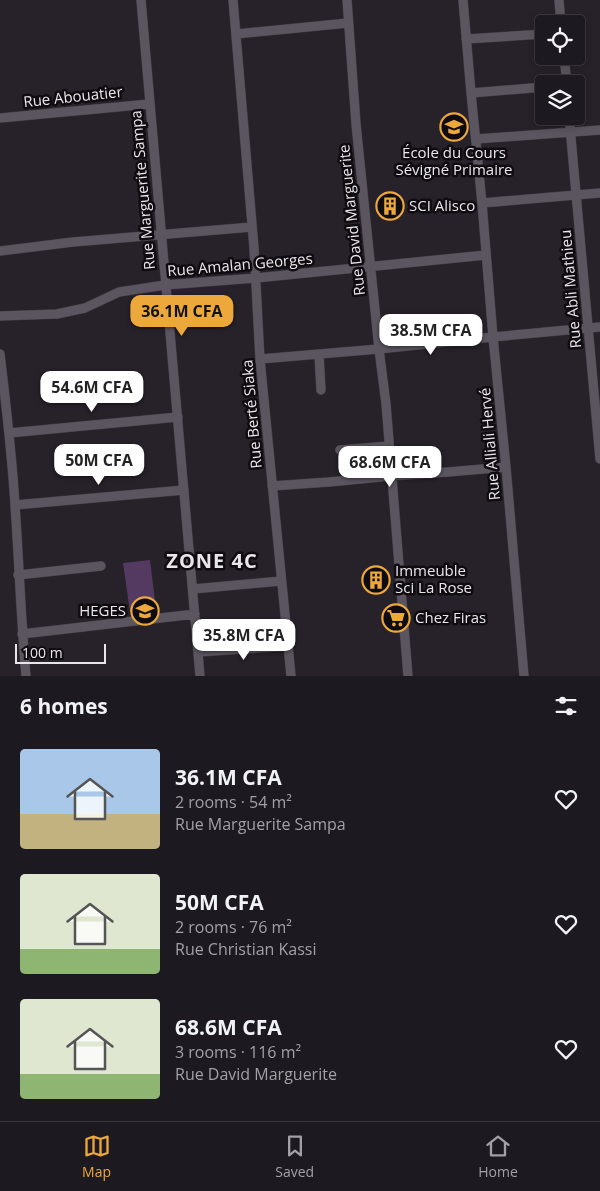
<!DOCTYPE html>
<html lang="en">
<head>
<meta charset="utf-8">
<style>
	:root { --surface:#1d1920; --page:#2a262d; --text:#f1f3f6; --muted:#a0a0a5; --line:#3b383e; --accent:#eda83b }
	body { margin:0; font-family:"Open Sans",sans-serif; background:var(--page); color:var(--text); height:100vh; display:flex; flex-direction:column; font-size:19px; white-space:nowrap }
	* { box-sizing:border-box; margin:0 }
	p { font-size:16px; color:var(--muted) }
	.icon { flex:none; width:28px; height:28px; fill:none; stroke:currentColor; stroke-width:2; stroke-linecap:round; stroke-linejoin:round }
	.map { position:relative; height:676px; overflow:hidden }
	.details { display:flex; flex-direction:column; background:var(--surface); flex:1 }
	.details>* { flex:none }
	.tools { position:absolute; left:535px; top:15px; display:grid; gap:10px }
	.tools a { display:grid; place-items:center; width:50px; height:50px; border-radius:5px; background:var(--surface); box-shadow:0 2px 8px #0003,0 0 0 1px var(--line); font-size:25px }
	.scale { position:absolute; left:15px; bottom:12px; width:91px; box-sizing:border-box; padding-left:5px; border:2px solid #e9e5eb; border-top:0; font-size:14px; line-height:18px; white-space:nowrap; color:#e9e5eb; -webkit-text-stroke:4px #0e0c10; paint-order:stroke }
	.price { position:absolute; translate:-50% -42px; padding:0 11px; border-radius:10px; background:#fff; color:#222; font-size:16px; line-height:32px; filter:drop-shadow(0 1px 2px #0008) }
	.price::after { content:''; position:absolute; left:50%; top:30px; width:15px; height:11px; margin-left:-8px; background:inherit; clip-path:polygon(0 0,100% 0,50% 100%) }
	.price.active { background:var(--accent); color:#111 }
	ul { padding:0; list-style:none }
	li { display:flex; align-items:center; gap:15px; height:125px; padding:0 20px }
	li span { display:grid; place-items:center; flex:none; width:140px; height:100px; border-radius:5px; color:#555 }
	li>.icon { margin-inline-start:auto }
	span .icon { width:60px; height:60px; fill:#fffc; stroke-width:1 }
	li b { font-size:21px }
	h2 { display:flex; justify-content:space-between; align-items:center; height:60px; padding:0 20px; font-size:21px }
	.menu { display:flex; justify-content:space-around; align-items:center; height:70px; border-top:1px solid var(--line); background:var(--surface); font-size:14px; color:var(--muted) }
	.menu a { display:grid; justify-items:center; gap:2px }
	.menu .active { color:var(--accent) }
	.map>svg:first-child { display:block }
</style>
</head>
<body>
<div class="map">
<svg width="600" height="676" viewBox="0 0 600 676">
	<rect width="100%" height="100%" fill="#27212a"/>
	<!-- green -->
	<path fill="#543a61" d="M150 560 156 609 130 612 123 563Z"/>
	<g fill="none" stroke-linecap="round" stroke-linejoin="round">
		<!-- minor casing -->
		<g stroke="#403b42" stroke-width="10">
			<path id="minor" d="M141 0 200 676
				M233 0 254 248 260 359 291 676
				M347 0 356 124 379 349 386 404 408 676
				M463 0 471 93 482 203 493 337 506 467 524 676
				M559 0 561 24
				M236 34 348 23
				M466 39 544 34
				M564 56 567 84
				M471 93 544 87
				M569 116 600 459
				M0 118 149 104
				M476 139 600 130
				M482 203 600 193
				M0 251 73 242 252 227
				M0 316 57 314 85 308 119 292 165 285 256 278 486 255
				M0 354C6 404 12 455 15 505 19 562 21 619 26 676
				M319 355 321 390
				M260 359 379 349 493 337 600 327
				M9 433 178 417
				M340 450 389 446
				M272 486 329 482 391 476 448 472 506 467
				M15 505 184 490
				M18 575 101 566
				M193 589 281 581
				M22 634 195 614
				M198 652 288 646"/>
		</g>
		<!-- minor -->
		<use href="#minor" stroke="#5b555f" stroke-width="9"/>
	</g>
	<!-- icons -->
	<defs>
		<g id="school-ring" transform="scale(1.4375)"><circle r="9.5" fill="#0e0c10" stroke="#eda83b" stroke-width="1.5"/><path d="M0-5L7-2L0 1L-7-2ZM-4 1L0 2.5L4 1V4Q0 6-4 4Z" fill="#eda83b"/></g>
		<g id="building-ring" transform="scale(1.4375)"><circle r="9.5" fill="#0e0c10" stroke="#eda83b" stroke-width="1.5"/><path d="M-4-6H4V6H1V3H-1V6H-4ZM-2.5-4.3h1.7v1.8h-1.7ZM.8-4.3h1.7v1.8H.8ZM-2.5-1h1.7V.8h-1.7ZM.8-1h1.7V.8H.8Z" fill="#eda83b"/></g>
		<g id="university-ring" transform="scale(1.4375)"><circle r="9.5" fill="#0e0c10" stroke="#eda83b" stroke-width="1.5"/><path d="M0-5L7-2L0 1L-7-2ZM-4 1L0 2.5L4 1V4Q0 6-4 4Z" fill="#eda83b"/></g>
		<g id="supermarket-ring" transform="scale(1.4375)"><circle r="9.5" fill="#0e0c10" stroke="#eda83b" stroke-width="1.5"/><path d="M-6-5.5h2.5l.6 2H6L4.5 2H-2.5L-4.4-4H-6ZM-1.5 3.2a1.3 1.3 0 1 0 .1 0ZM3 3.2a1.3 1.3 0 1 0 .1 0Z" fill="#eda83b"/></g>
	</defs>
	<g fill-rule="evenodd">
		<use href="#school-ring" x="454" y="127"/>
		<use href="#building-ring" x="390" y="206"/>
		<use href="#building-ring" x="376" y="580"/>
		<use href="#university-ring" x="145" y="611"/>
		<use href="#supermarket-ring" x="396" y="618"/>
	</g>
	<g text-anchor="middle" stroke-width="5" stroke-linejoin="round" paint-order="stroke">
		<!-- street labels -->
		<g font-size="15" fill="#e9e5eb" stroke="#0e0c10">
			<text transform="translate(73 97) rotate(-6)" y="5">Rue Abouatier</text>
			<text transform="translate(143 190) rotate(-95)" y="5">Rue Marguerite Sampa</text>
			<text transform="translate(352 220) rotate(-96)" y="5">Rue David Marguerite</text>
			<text transform="translate(240 265) rotate(-5)" y="5">Rue Amalan Georges</text>
			<text transform="translate(571 289) rotate(-95)" y="5">Rue Abli Mathieu</text>
			<text transform="translate(252 414) rotate(-95)" y="5">Rue Berté Siaka</text>
			<text transform="translate(490 444) rotate(-95)" y="5">Rue Alliali Hervé</text>
		</g>
		<!-- poi labels -->
		<g font-size="15" fill="#e9e5eb" stroke="#0e0c10" text-anchor="start">
			<text x="454" y="158" text-anchor="middle">École du Cours<tspan x="454" dy="17">Sévigné Primaire</tspan></text>
			<text x="409" y="211">SCI Alisco</text>
			<text x="395" y="576">Immeuble<tspan x="395" dy="17">Sci La Rose</tspan></text>
			<text x="126" y="616" text-anchor="end">HEGES</text>
			<text x="415" y="623">Chez Firas</text>
		</g>
		<!-- district labels -->
		<g font-size="20" font-weight="bold" letter-spacing="1" fill="#e9e5eb" stroke="#0e0c10">
			<text x="212" y="568">ZONE 4C</text>
		</g>
	</g>
</svg>
<div class="tools">
<a><svg class="icon" aria-label="locate" viewBox="0 0 24 24"><circle cx="12" cy="12" r="6"/><path d="M12 2v4M12 18v4M2 12h4M18 12h4"/></svg></a>
<a><svg class="icon" aria-label="layers" viewBox="0 0 24 24"><path d="M12 4l9 5-9 5-9-5zM3 14l9 5 9-5"/></svg></a>
</div>
<div class="scale">100 m</div>
<b class="price active" style="left:182px;top:337px">36.1M CFA</b>
<b class="price" style="left:431px;top:356px">38.5M CFA</b>
<b class="price" style="left:92px;top:413px">54.6M CFA</b>
<b class="price" style="left:99px;top:486px">50M CFA</b>
<b class="price" style="left:390px;top:488px">68.6M CFA</b>
<b class="price" style="left:244px;top:661px">35.8M CFA</b>
</div>
<section class="details">
<h2>6 homes<svg class="icon" aria-label="filters" viewBox="0 0 24 24"><path d="M4 7h16M4 17h16"/><circle cx="9" cy="7" r="2"/><circle cx="15" cy="17" r="2"/></svg></h2>
<ul>
<li><span style="background:linear-gradient(#a9c7e8 65%,#c2b280 0)"><svg class="icon" aria-label="home" viewBox="0 0 24 24"><path d="M3 11l9-7 9 7M6 9v11h12V9"/></svg></span><div><b>36.1M CFA</b><p>2 rooms · 54 m²</p><p>Rue Marguerite Sampa</p></div><svg class="icon" aria-label="heart" viewBox="0 0 24 24"><path d="M12 20l-8-8c-3-5 5-10 8-4 3-6 11-1 8 4z"/></svg></li>
<li><span style="background:linear-gradient(#dfe7d0 75%,#8fb573 0)"><svg class="icon" aria-label="home" viewBox="0 0 24 24"><path d="M3 11l9-7 9 7M6 9v11h12V9"/></svg></span><div><b>50M CFA</b><p>2 rooms · 76 m²</p><p>Rue Christian Kassi</p></div><svg class="icon" aria-label="heart" viewBox="0 0 24 24"><path d="M12 20l-8-8c-3-5 5-10 8-4 3-6 11-1 8 4z"/></svg></li>
<li><span style="background:linear-gradient(#dfe7d0 75%,#8fb573 0)"><svg class="icon" aria-label="home" viewBox="0 0 24 24"><path d="M3 11l9-7 9 7M6 9v11h12V9"/></svg></span><div><b>68.6M CFA</b><p>3 rooms · 116 m²</p><p>Rue David Marguerite</p></div><svg class="icon" aria-label="heart" viewBox="0 0 24 24"><path d="M12 20l-8-8c-3-5 5-10 8-4 3-6 11-1 8 4z"/></svg></li>
</ul>
</section>
<nav class="menu">
<a class="active"><svg class="icon" aria-label="map" viewBox="0 0 24 24"><path d="M3 6l6-2 6 2 6-2v14l-6 2-6-2-6 2zM9 4v14M15 6v14"/></svg>Map</a>
<a><svg class="icon" aria-label="saved" viewBox="0 0 24 24"><path d="M7 4h10v16l-5-4-5 4z"/></svg>Saved</a>
<a><svg class="icon" aria-label="home" viewBox="0 0 24 24"><path d="M3 11l9-7 9 7M6 9v11h12V9"/></svg>Home</a>
</nav>
</body>
</html>
